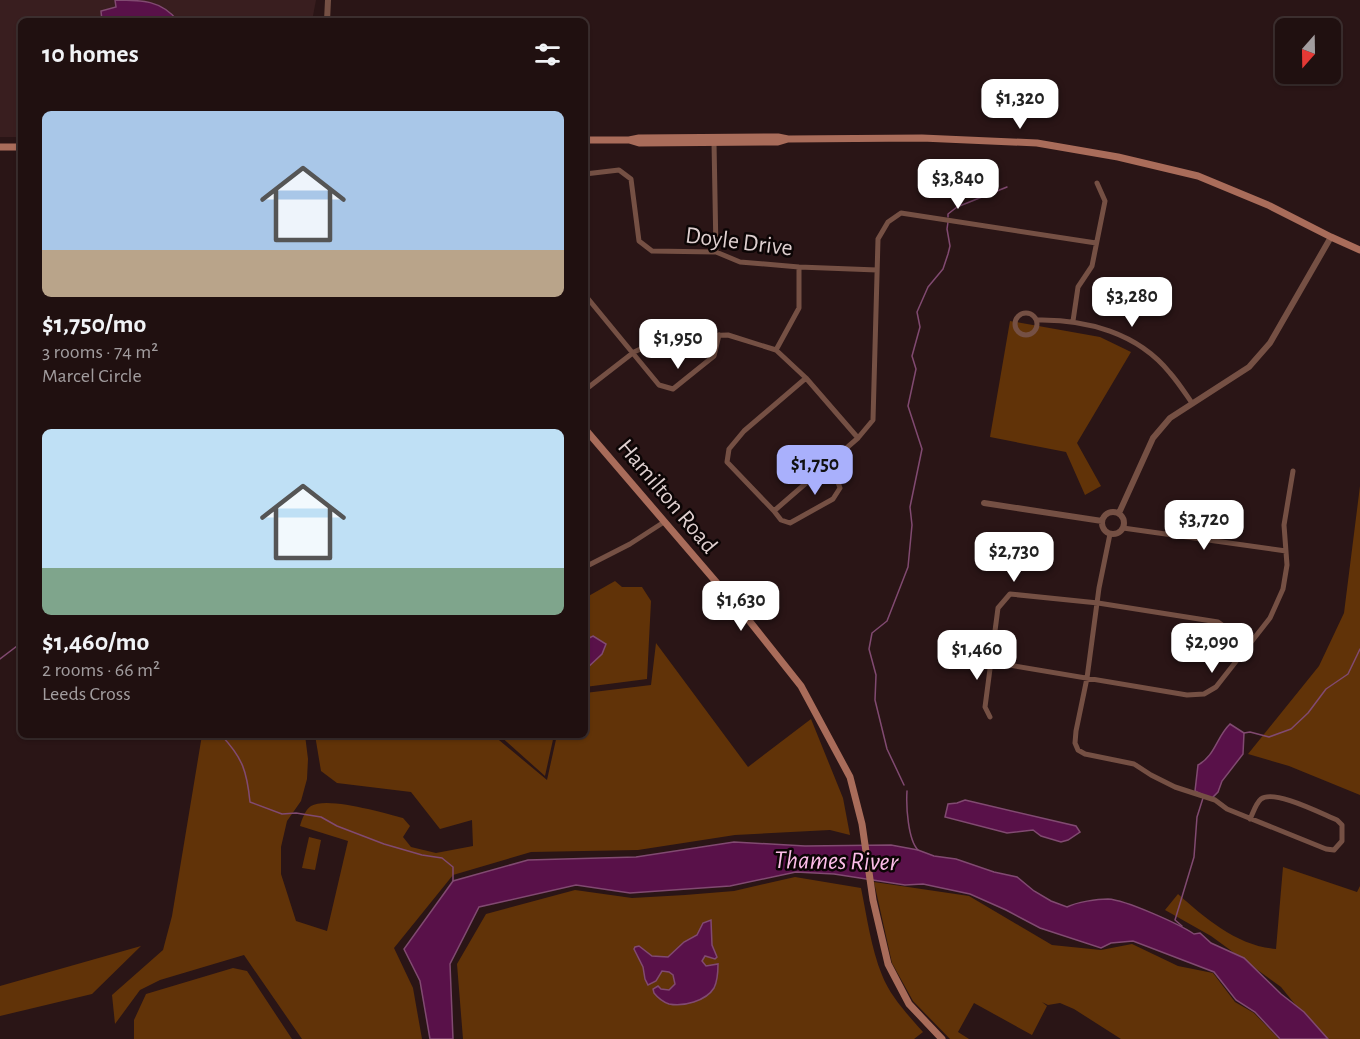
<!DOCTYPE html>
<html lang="en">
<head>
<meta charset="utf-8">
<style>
	:root { --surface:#201010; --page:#281919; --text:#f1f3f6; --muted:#a29d9f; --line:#3d3030; --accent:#a9b0fc }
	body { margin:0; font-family:"Alegreya Sans",sans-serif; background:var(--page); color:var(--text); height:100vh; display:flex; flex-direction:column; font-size:22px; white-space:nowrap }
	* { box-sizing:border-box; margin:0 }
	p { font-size:20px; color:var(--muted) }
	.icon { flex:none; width:33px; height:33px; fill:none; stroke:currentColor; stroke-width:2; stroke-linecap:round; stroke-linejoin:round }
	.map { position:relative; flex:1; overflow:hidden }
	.details { position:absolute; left:18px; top:18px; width:570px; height:720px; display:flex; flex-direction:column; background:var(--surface); border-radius:9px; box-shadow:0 2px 4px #0004,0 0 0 2px var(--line) }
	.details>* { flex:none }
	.needle { width:39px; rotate:200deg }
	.tools { position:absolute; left:1275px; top:18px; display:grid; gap:12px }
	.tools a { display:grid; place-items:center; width:66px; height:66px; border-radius:9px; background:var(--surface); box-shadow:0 2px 4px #0004,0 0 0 2px var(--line); font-size:30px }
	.price { position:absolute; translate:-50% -51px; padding:0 14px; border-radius:12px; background:#fff; color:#222; font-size:20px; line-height:39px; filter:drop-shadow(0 2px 3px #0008) }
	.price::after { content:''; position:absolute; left:50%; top:36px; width:18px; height:14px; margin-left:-9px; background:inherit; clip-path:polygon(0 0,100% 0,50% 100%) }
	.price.current { background:var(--accent); color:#111 }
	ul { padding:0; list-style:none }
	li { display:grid; align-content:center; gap:12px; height:318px; padding:0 24px }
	li span { display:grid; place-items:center; height:186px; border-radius:9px; color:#555 }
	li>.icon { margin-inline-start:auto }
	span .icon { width:108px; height:108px; fill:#fffc; stroke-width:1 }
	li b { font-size:26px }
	h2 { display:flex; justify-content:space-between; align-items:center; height:72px; padding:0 24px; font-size:26px }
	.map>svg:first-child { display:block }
</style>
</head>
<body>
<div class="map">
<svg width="1360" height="1039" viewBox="0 0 1360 1039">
	<rect width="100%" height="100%" fill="#2a1516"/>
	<!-- built -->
	<path fill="#391e1f" d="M0 0H316L312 21H21V137H0Z"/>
	<!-- green -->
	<path fill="#613308" d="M1010 321 1100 337 1131 352 1077 443 1101 486 1085 495 1066 452 990 437Z
		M1360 486V795L1289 766 1248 754 1319 666 1344 613Z
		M615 581 622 587H642L651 601 647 679 585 687V598Z
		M656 643 748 767 811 719 843 798 850 835 830 830 735 835 638 850 531 852 453 875 394 948 413 988 422 1039H302L244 955 160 980 140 990 115 1024 112 995 163 950 172 916 202 735H305L308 759 307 779 301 801 287 821 281 847V874L296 921 327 931 348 841 300 826C302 819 305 810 311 806 327 796 384 813 403 818L410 826 403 837 411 847 436 853 473 846 472 820 440 829 411 792 337 783 321 771 315 735H493L547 780 557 735H585V693L651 685Z
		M499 735H554L545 776Z
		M309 837 321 840 315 870 302 868Z
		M1283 867 1357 892 1360 886V1039H1323L1281 987 1211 936 1165 910 1178 894C1205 918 1237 946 1276 949Z
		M795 877 861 888C867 917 871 948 882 975 890 996 908 1015 923 1032L914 1039H463L457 964 486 914 575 890 632 898 685 895 734 891Z
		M874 882 969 896 1052 945 1101 950 1132 944 1178 966 1213 973 1235 1002 1254 1013 1279 1039H1121L1074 1009 1060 1003 1048 1005 1042 1002 1047 1006 1032 1035 974 1003 958 1032 969 1039H950L913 1001 892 963Z
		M141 946 92 994 0 1016V986Z
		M233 968 247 971 292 1039H134V1020L146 994Z"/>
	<!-- water -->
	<path fill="#591149" stroke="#814a71" stroke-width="1.5" d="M115 0C142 0 161 0 178 21H102L101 11 116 7Z
		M593 636 606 644 602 654 585 670V640Z
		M1230 724 1244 733 1243 754 1222 781 1218 792 1211 799 1195 791 1198 765C1215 756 1217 736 1230 724Z
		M965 800 1076 826 1080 832 1068 840 1061 842 1041 836 1033 830 1007 833 945 817 948 804 957 803Z
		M734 842 805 846 891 845 918 850 934 856 956 859 994 872 1017 877 1034 891 1051 901 1067 907C1077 902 1097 899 1108 899 1126 900 1179 924 1194 934L1200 933 1211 943 1244 958 1281 994 1304 1012 1328 1039H1280L1255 1012 1236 1000 1214 972 1133 941 1111 943 1101 948 1040 928 1006 910 970 894 923 884 905 885 834 874 796 872 730 886 630 893 576 885 479 907 450 964 453 1039H430L420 981 404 949 453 881 528 860 636 857Z
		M711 920 712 945 717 957 715 959 705 956 702 961 706 966 718 964C718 971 717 982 714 988 706 1001 683 1007 669 1004 663 1002 658 998 654 993L653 989 658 986 661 989 669 990 675 984 673 975 669 972 662 971 656 981 648 985 645 979 643 967 634 949 635 947 639 946 652 956 668 957 684 942 697 935 703 923Z"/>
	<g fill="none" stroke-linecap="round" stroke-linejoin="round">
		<!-- stream -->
		<path stroke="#814a71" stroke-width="1.5" d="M948 217V214L957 207 1007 187
			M0 659 21 643
			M1244 733 1250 732 1269 737 1291 729 1308 713 1326 689 1348 674 1360 649
			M221 735C243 758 247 772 250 802L282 814 296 813 321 817 337 826 384 844 422 855 442 858 453 867V881
			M904 785 887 749 875 700 876 675 869 649 872 633 887 621 908 567 912 525 910 507 922 449 908 406 916 369 912 356 920 327 917 312 928 287 943 269 948 254 950 246 947 229 948 222
			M907 791C906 806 908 840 918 850
			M1182 926 1175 920 1194 857 1197 817 1203 798"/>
		<!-- minor -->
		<path stroke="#755044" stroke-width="5" d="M714 142 716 252
			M585 174 619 170 631 179 639 241 652 251 716 252 740 262 799 267 877 270
			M585 295 659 385 673 389 714 356 719 335
			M1015 324a11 11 0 1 1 22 0a11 11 0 1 1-22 0Z
			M1037 320C1086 319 1138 333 1170 373 1178 382 1185 393 1192 403
			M1073 321 1078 287 1092 266 1105 201 1097 183
			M776 350 799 308V267
			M806 378 744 431 729 449 727 462 774 511 858 438 873 420 878 239 888 222 901 213 1096 243
			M585 390 634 352 667 337 728 335 776 350 806 378 858 438
			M774 511 781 520 790 523 833 499 840 488 831 462
			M1123 528 1286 551
			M1110 534 1099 588 1087 678 1076 731 1075 743 1078 750 1085 754 1134 764 1151 775 1175 787 1215 800 1227 809 1326 849 1334 850 1342 841V825L1337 820C1322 814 1274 789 1261 799 1256 803 1253 813 1250 819
			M585 567 630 544 664 522
			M991 662 1187 695 1204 694 1216 687 1270 618 1283 589 1287 565 1284 525 1293 471
			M990 717 985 707 998 608 1010 594 1098 603 1218 622 1250 645"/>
		<!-- tertiary -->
		<path stroke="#755044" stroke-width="6" d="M327 21 328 0
			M984 503 1102 521
			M1102 523a11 11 0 1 1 22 0a11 11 0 1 1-22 0Z
			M1119 513 1153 438 1170 418 1249 367 1270 343 1331 237"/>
		<!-- secondary -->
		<path stroke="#a96c5a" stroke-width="7" d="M788 139 778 142 639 143 629 140 639 138 778 137 788 139 922 138 1037 143 1118 157 1198 176 1268 205 1331 237 1360 250
			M585 140H629
			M0 147H21
			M585 429 747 618 801 686 850 777 862 824 873 900 888 964 909 1004 942 1039"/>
	</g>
	<g text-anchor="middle" stroke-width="5" stroke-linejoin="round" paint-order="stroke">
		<!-- street labels -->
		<g font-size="24" fill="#decfcf" stroke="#0c0505">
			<text transform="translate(739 241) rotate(7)" y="8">Doyle Drive</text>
			<text transform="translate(668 496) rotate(50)" y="8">Hamilton Road</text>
		</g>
		<!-- water labels -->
		<g font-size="26" font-style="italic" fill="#fcbde8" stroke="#0c0505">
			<text transform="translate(836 860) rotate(1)" y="9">Thames River</text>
		</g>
	</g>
</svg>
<div class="tools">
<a><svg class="needle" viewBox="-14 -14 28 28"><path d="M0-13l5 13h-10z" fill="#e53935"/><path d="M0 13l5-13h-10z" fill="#a29d9f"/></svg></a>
</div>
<b class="price" style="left:1020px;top:130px">$1,320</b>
<b class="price" style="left:958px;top:210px">$3,840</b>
<b class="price" style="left:1132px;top:328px">$3,280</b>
<b class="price" style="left:678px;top:370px">$1,950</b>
<b class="price current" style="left:815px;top:496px">$1,750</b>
<b class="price" style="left:1204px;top:551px">$3,720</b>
<b class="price" style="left:1014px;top:583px">$2,730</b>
<b class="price" style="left:741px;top:632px">$1,630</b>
<b class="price" style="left:1212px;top:674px">$2,090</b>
<b class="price" style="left:977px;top:681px">$1,460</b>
<section class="details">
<h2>10 homes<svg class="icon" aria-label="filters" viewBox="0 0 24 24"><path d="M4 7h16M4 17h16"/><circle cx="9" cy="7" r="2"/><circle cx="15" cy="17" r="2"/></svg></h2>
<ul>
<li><span style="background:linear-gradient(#a9c7e8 75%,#b9a48a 0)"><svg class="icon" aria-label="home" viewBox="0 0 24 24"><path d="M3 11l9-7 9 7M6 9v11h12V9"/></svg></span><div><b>$1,750/mo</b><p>3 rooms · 74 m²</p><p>Marcel Circle</p></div></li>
<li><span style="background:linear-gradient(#bfe0f5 75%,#7fa58c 0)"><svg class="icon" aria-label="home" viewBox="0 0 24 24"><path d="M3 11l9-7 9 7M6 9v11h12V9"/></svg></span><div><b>$1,460/mo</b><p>2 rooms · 66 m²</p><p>Leeds Cross</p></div></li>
</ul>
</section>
</div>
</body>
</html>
